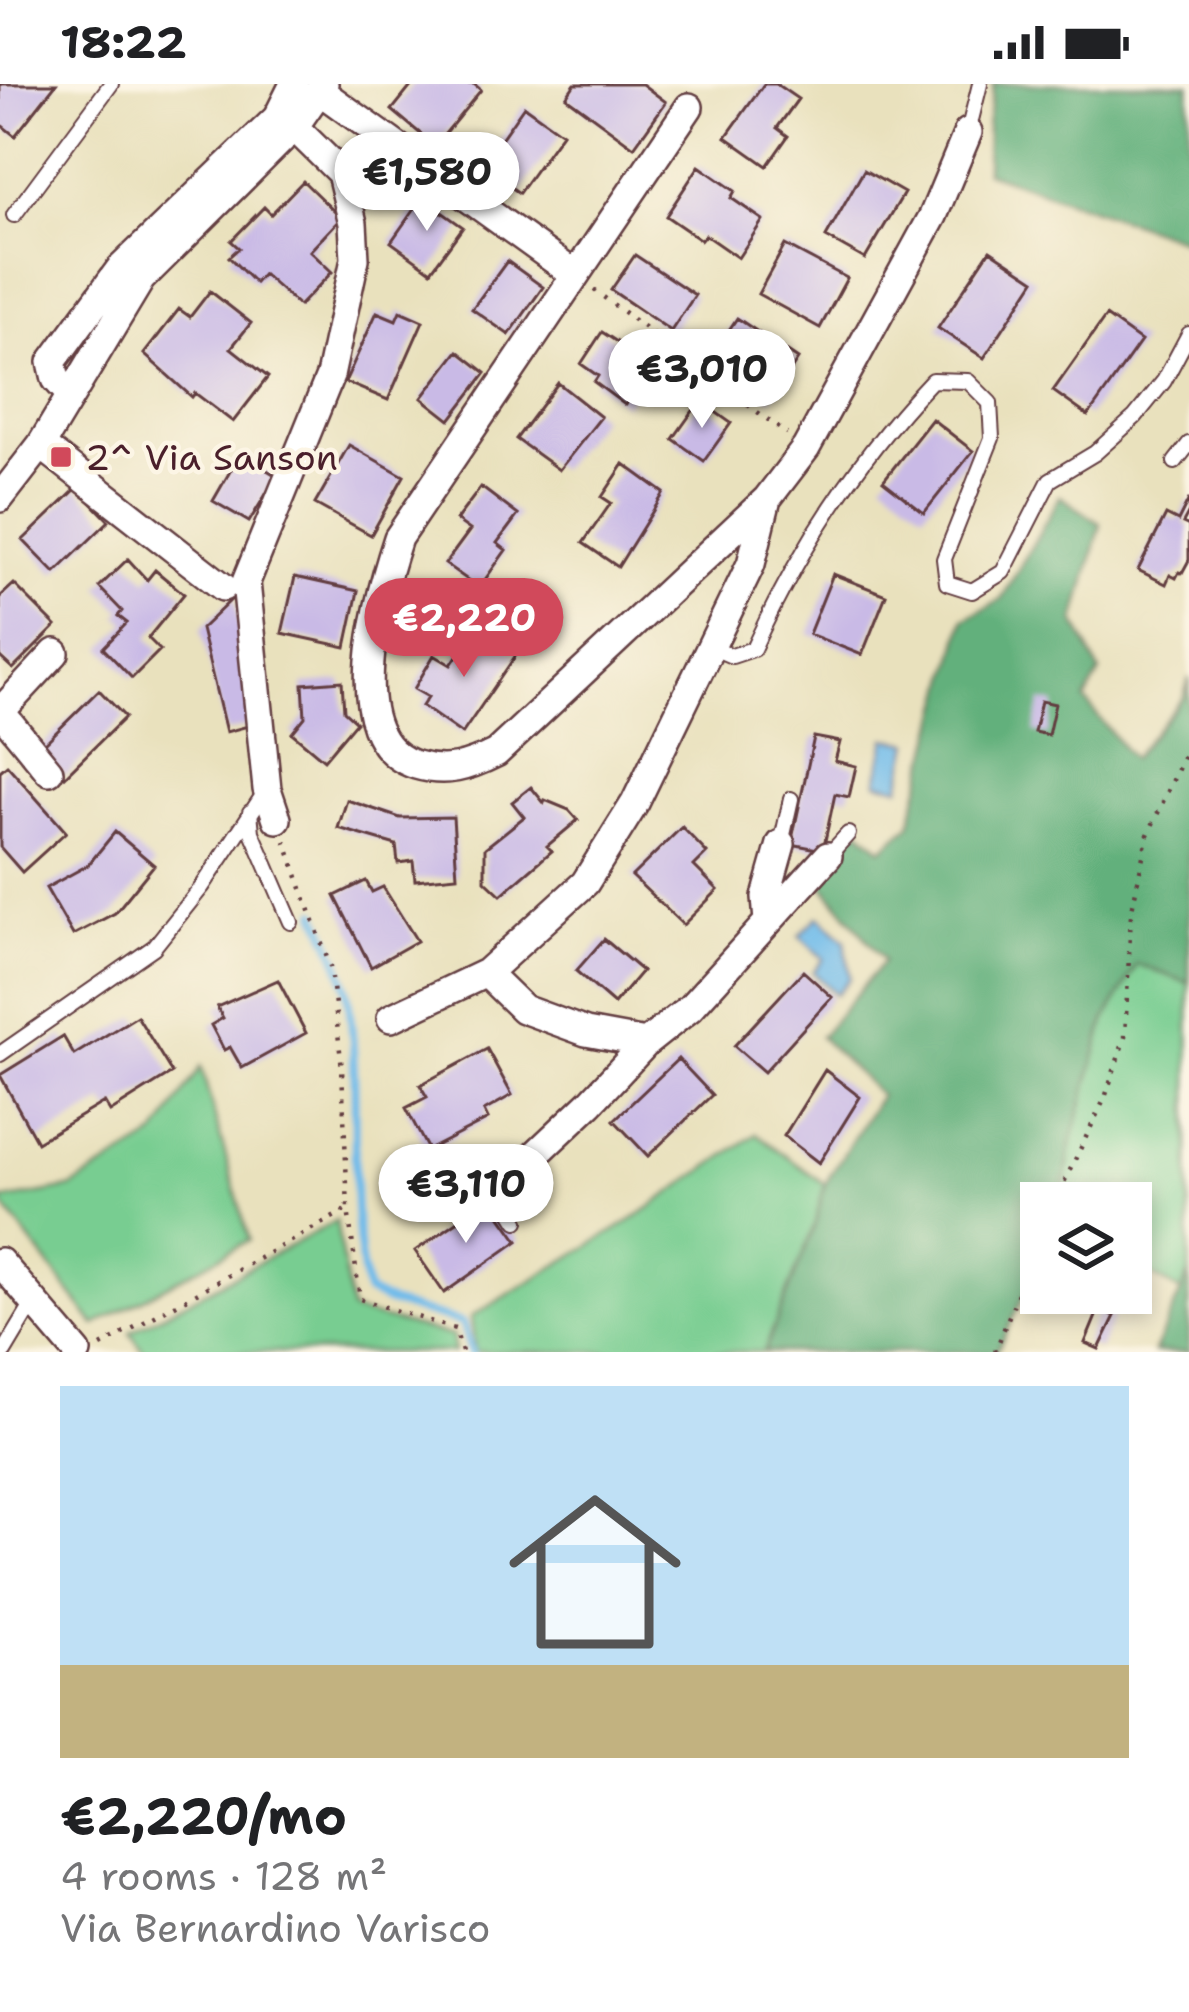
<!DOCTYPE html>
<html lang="en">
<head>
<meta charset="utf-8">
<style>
	:root { --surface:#fff; --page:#f6f6f6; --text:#202124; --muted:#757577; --accent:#d1495b }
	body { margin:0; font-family:"Shantell Sans",sans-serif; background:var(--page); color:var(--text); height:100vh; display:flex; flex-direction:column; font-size:45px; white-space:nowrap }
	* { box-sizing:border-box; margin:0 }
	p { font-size:39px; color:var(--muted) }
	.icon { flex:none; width:66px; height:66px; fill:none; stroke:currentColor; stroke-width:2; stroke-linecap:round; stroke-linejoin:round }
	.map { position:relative; height:1268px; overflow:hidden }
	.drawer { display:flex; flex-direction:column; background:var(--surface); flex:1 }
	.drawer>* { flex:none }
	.controls { position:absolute; left:1020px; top:1098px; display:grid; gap:24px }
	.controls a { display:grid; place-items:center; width:132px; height:132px; border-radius:0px; background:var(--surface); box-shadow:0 6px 18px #0003; font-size:60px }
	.price { position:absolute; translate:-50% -102px; padding:0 27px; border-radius:42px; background:#fff; color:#222; font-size:39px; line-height:78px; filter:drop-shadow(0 3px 6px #0008) }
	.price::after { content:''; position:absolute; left:50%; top:72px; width:36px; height:27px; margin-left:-18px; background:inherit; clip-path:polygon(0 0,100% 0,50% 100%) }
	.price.on { background:var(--accent); color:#fff }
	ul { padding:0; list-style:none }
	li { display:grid; align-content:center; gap:24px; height:636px; padding:0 60px }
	li span { display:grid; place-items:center; height:372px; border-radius:0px; color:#555 }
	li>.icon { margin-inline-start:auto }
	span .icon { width:216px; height:216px; fill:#fffc; stroke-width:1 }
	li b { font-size:51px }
	.status { display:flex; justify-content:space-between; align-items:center; height:84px; padding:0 60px; background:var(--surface); direction:ltr }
	.status svg { height:33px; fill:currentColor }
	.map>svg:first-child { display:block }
</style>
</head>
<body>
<div class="status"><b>18:22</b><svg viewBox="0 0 49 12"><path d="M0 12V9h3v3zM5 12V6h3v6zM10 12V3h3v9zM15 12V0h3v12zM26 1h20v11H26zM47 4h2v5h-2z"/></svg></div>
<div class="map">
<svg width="1189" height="1268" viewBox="0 0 1189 1268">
	<rect width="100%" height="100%" fill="#fcf5e5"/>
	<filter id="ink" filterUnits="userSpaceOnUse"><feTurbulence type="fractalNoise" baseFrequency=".00833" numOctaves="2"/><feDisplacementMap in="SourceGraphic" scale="24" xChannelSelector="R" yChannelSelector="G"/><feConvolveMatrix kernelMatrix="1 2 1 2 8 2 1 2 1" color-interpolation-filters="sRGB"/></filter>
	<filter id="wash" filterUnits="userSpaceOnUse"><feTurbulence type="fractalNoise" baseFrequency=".004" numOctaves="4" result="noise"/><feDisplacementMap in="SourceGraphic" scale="48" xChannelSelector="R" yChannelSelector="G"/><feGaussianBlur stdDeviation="2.7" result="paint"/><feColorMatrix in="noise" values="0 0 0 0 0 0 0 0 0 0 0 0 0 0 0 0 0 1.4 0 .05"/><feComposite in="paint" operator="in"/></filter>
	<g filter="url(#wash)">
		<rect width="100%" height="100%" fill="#e9e1bd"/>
		<!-- green -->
		<path fill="#78cd91" stroke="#61765e" stroke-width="3" d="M1137 880 1189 899V1190L1181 1208 1131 1180V1119H1062L1070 1064 1105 937Z
			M201 983 249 1156 95 1241 0 1117 70 1104 156 1052Z
			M756 1050 825 1100 814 1143 764 1268H475L471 1233 629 1138Z
			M336 1137 351 1227 453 1252 454 1268H144L130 1248Z"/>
		<!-- forest -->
		<path fill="#62b07b" stroke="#566853" stroke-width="3" d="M994 0H1189V158L986 88 987 41Z
			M1060 412 1101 440 1075 537 1100 588 1085 616 1132 675 1184 613 1189 594V899L1137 880 1105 937 1070 1064 1062 1119H1041V1178L996 1268H764L814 1143 825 1100 880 1011 820 953 884 877 816 792 859 745 882 765 910 741 964 535 1001 516Z
			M1189 1190V1268H1154Z"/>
		<!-- water -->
		<path fill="#71bcea" stroke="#5e6e8a" stroke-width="3" d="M886 654 910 659 900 703 877 698Z
			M819 832 845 857 850 894 836 910 813 888 824 875 799 852Z"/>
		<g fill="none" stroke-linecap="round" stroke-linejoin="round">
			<!-- stream -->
			<path stroke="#71bcea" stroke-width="8" d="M317 828C327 854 342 880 347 907 364 1006 344 1110 367 1208L391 1219 462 1239 471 1268"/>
		</g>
		<g id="blocks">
			<!-- building -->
			<path fill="#c9bae6" d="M0 0H56L15 52 0 40Z
				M413 0H474L481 6 435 62 392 26Z
				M575 0H642L666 18 634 63 566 13Z
				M764 0H776L798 15 777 44 788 52 767 82 726 53Z
				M524 22 562 49 519 109 482 82Z
				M699 82 735 107 731 114 763 136 738 174 705 151 701 156 666 132Z
				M864 86 904 109 865 175 826 153Z
				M303 97 341 134 310 167 332 188 299 222 263 190 255 199 229 173 239 164 231 157 264 123 271 130Z
				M422 114 463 143 431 187 391 158Z
				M785 161 847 194 820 244 758 210Z
				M990 166 1035 196 984 274 938 244Z
				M635 171 695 211 671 247 611 206Z
				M507 177 543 203 509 251 472 225Z
				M210 207 251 239 231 264 268 293 233 338 195 309 192 313 144 270 179 225 190 233Z
				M400 227 423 237 388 316 345 298 377 228 396 236Z
				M1106 232 1141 257 1088 332 1053 307Z
				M737 234 798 275 771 315 710 274Z
				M602 248 653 282 625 321 594 298 598 292 581 280Z
				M458 267 486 289 450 336 422 314Z
				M558 299 601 333 559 386 516 355Z
				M700 317 731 339 704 377 673 355Z
				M932 335 973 367 924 429 883 397Z
				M349 361 404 392 371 451 315 420Z
				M240 370 277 392 249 438 213 417Z
				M624 380 664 409 618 483 583 459 611 419 602 413Z
				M481 403 518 431 497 459 506 466 479 504 445 480 470 446 456 436Z
				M77 404 109 437 55 489 23 456Z
				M1189 415V428L1183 439 1189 442V476L1182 489 1179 488 1176 494 1170 491 1166 500 1138 486 1166 431 1178 437Z
				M128 475 147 496 155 486 184 510 148 554 160 566 132 594 103 564 127 539 118 532 122 527 99 503Z
				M833 490 886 511 862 571 809 550Z
				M295 493 358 507 346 563 282 549Z
				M14 500 56 542 13 585 0 573V513Z
				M234 513 256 640 226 648 201 545Z
				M476 543 516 571 462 650 422 622 428 613 414 605 434 571 451 581Z
				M342 597 344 627 356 638 324 676 292 649 305 633 303 600Z
				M99 606 125 633 65 692 39 665Z
				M1041 617 1055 620 1048 651 1034 648Z
				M814 653 840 658 835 677 856 682 849 713 835 710 823 766 791 760Z
				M7 681 66 748 22 788 0 763V687Z
				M531 703 544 719 545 716 569 726 578 736 547 762 552 767 501 811 485 796V764L524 733 512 718Z
				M347 716 400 734 453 733 457 792 415 796 413 777 398 779 396 761 338 744Z
				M682 743 707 769 694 782 718 806 683 841 632 792Z
				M115 748 154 781 115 829 73 851 46 804 88 781Z
				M366 797 372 808 383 803 417 857 371 883 335 812Z
				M604 855 642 887 614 920 576 887Z
				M803 887 832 913 764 988 734 962Z
				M278 896 306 949 242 984 230 963 224 966 211 941 223 934 217 923Z
				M137 932 172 989 110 1028 104 1018 37 1058 0 991 63 952 74 971Z
				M487 965 512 1011 484 1027 488 1035 428 1066 406 1024 427 1013 420 1001Z
				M678 975 712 1011 648 1072 614 1036Z
				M825 986 860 1013 819 1079 784 1052Z
				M489 1116 518 1157 444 1209 415 1167Z
				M1099 1225 1115 1232 1099 1265 1085 1259Z"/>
		</g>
	</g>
	<g filter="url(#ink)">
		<use href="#blocks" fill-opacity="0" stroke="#623c41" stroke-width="3"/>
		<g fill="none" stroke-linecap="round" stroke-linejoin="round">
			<!-- service casing -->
			<g stroke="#623c41" stroke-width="18">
				<path id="service" d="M968 48 980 0
					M14 131 111 0
					M1175 378 1189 360
					M711 563 732 572 753 565C798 467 857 375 932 296L968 297 990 319 992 354 944 475 947 499 972 507 1003 488 1050 396 1095 369 1135 333 1164 297 1189 250
					M250 728 252 748 291 838
					M781 760 791 715
					M828 772 848 750
					M0 970 154 863 202 803 267 705
					M517 1137 496 1104 517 1088
					M4 1268 34 1218"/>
			</g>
			<!-- minor casing -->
			<g stroke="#623c41" stroke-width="32">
				<path id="minor" d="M320 7 574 190
					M689 23 398 454C380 509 335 656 416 681 446 690 468 683 496 669L767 415 806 364 933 132 968 48
					M69 309 56 295 52 278 120 185 277 34 294 0
					M41 361 223 503
					M0 414 41 361 141 195 294 43
					M0 627 49 687
					M1 627 55 569
					M277 735 267 705 246 498 330 292 355 175 353 139 341 89 294 43 324 0
					M768 838 766 813 781 760
					M486 889 523 925 586 948 646 959
					M391 934 486 889 585 799 635 719 751 480 767 415
					M517 1088 590 1019 646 959 690 924 828 772
					M0 1178 77 1268"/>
			</g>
			<!-- path -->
			<path stroke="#623c41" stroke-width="4.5" stroke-dasharray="3 9" stroke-linecap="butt" d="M594 206 787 350
				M285 757 331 885 342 985 348 1125 360 1215 455 1245 462 1268
				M1054 1119 1105 1014 1125 953 1131 830 1147 753 1189 661
				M101 1262 348 1125
				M995 1268 1041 1150"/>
			<!-- service -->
			<use href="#service" stroke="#fff" stroke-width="14"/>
			<!-- minor -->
			<use href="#minor" stroke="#fff" stroke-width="27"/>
		</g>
	</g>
	<!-- markers -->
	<rect fill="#d1495b" stroke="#fcf5e5" stroke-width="4.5" x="49" y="361" width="24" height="24" rx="6"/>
	<g text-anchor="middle" stroke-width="9" stroke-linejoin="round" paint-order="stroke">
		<!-- poi labels -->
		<g font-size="36" fill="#4a1f2b" stroke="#fcf5e5" text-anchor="start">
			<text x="85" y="386">2^ Via Sanson</text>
		</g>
	</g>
</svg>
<div class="controls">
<a><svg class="icon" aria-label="layers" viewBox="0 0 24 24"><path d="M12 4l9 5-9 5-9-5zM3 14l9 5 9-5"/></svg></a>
</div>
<b class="price" style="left:427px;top:150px">€1,580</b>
<b class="price" style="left:702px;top:347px">€3,010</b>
<b class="price on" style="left:464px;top:596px">€2,220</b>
<b class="price" style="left:466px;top:1162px">€3,110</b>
</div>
<section class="drawer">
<ul>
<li><span style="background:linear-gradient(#bfe0f5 75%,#c2b280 0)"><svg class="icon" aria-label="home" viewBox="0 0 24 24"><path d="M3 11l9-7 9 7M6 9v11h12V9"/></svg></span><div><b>€2,220/mo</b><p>4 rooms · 128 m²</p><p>Via Bernardino Varisco</p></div></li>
</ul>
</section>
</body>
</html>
